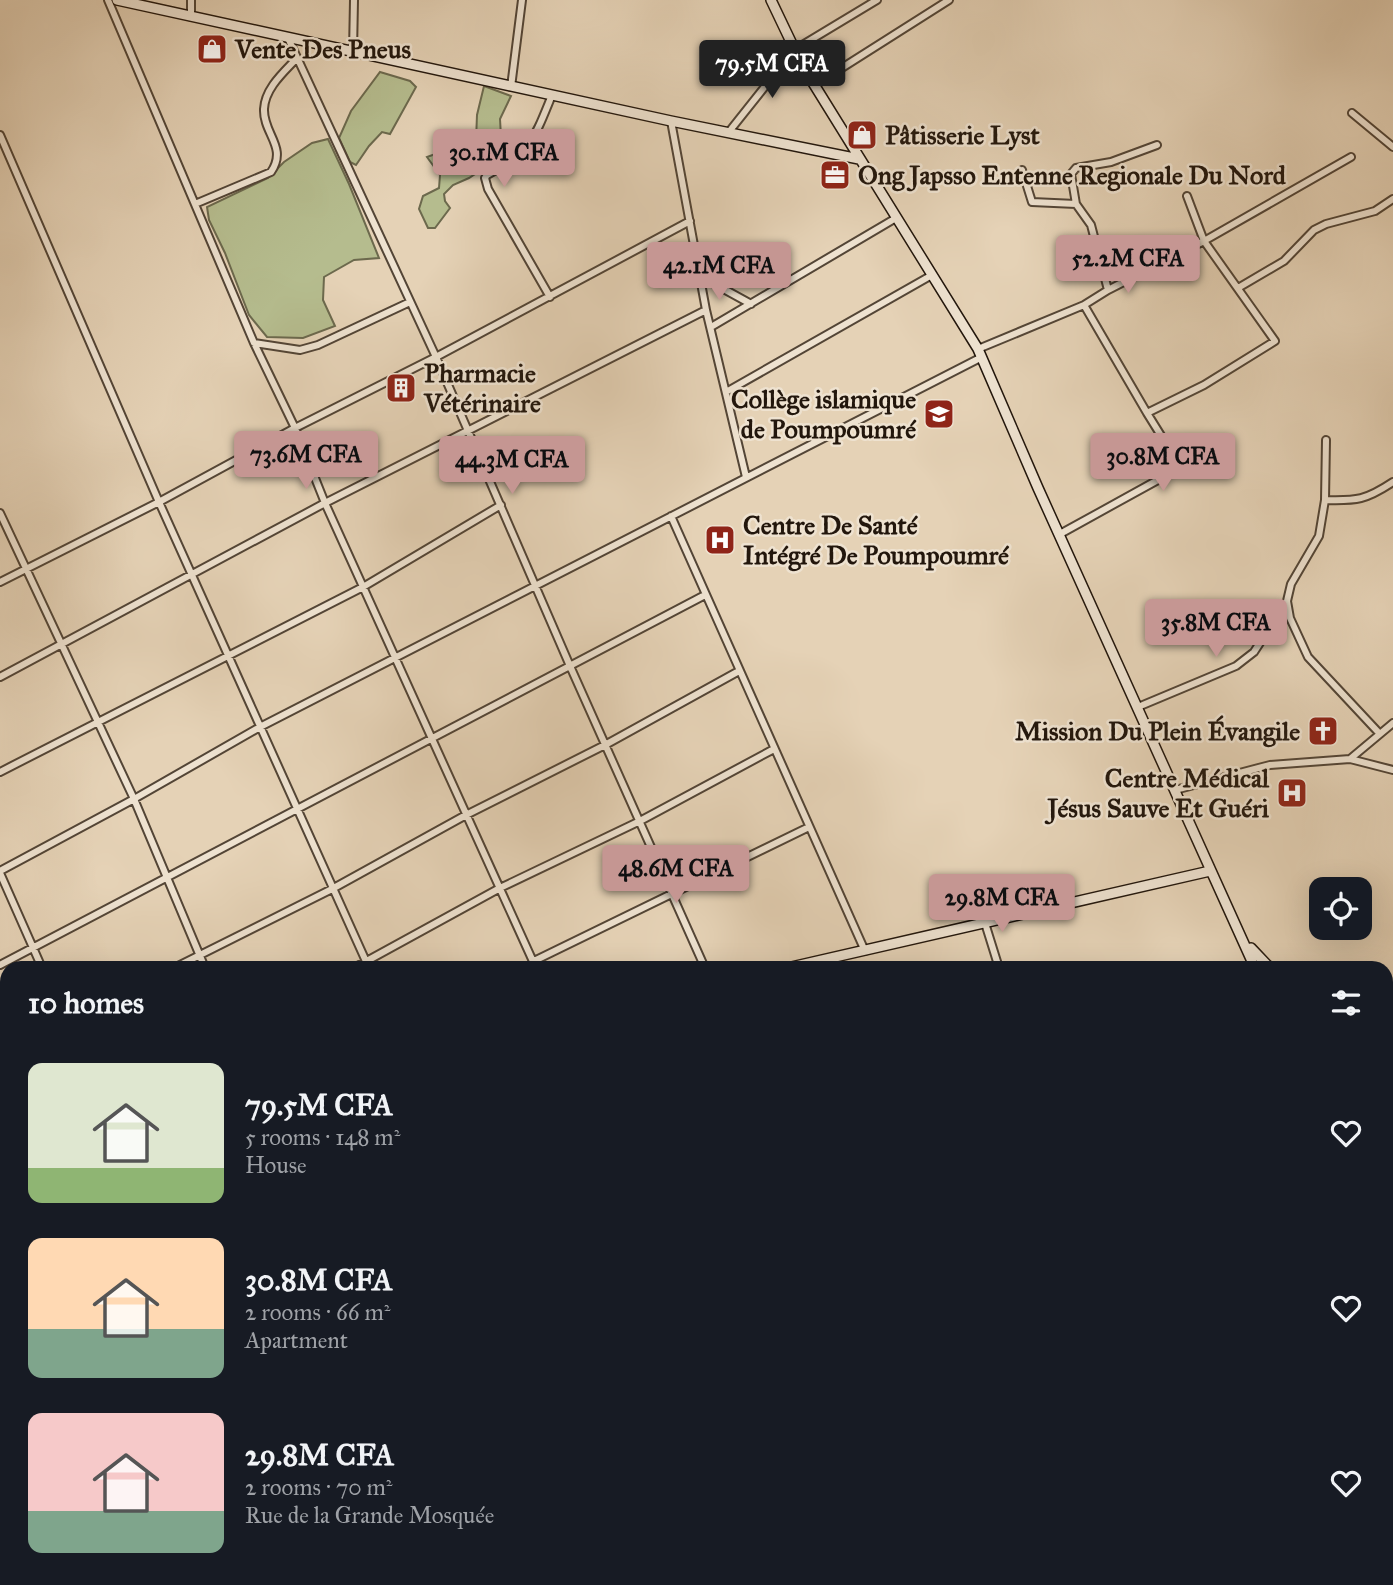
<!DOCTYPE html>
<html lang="en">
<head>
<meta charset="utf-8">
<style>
	:root { --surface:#171b24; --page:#20242c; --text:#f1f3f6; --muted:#9ea1a6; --accent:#c59692 }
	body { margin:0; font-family:"IM FELL Great Primer",serif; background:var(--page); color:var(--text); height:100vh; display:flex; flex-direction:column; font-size:26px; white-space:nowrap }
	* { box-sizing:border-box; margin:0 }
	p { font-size:23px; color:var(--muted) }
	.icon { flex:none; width:38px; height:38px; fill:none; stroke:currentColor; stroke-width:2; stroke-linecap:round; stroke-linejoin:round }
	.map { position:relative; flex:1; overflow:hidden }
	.sheet { position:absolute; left:0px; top:961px; width:1393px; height:625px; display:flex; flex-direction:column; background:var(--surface); border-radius:21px 21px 0 0; box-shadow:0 7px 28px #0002 }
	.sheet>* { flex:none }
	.fabs { position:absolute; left:1309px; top:877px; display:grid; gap:14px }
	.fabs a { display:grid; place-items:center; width:63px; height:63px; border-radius:14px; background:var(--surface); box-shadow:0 7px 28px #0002; font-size:35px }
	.price { position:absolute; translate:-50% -60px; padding:0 16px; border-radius:7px; background:var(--accent); color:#111; font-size:23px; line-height:46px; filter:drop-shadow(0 2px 4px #0008) }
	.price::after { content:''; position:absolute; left:50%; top:42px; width:21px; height:16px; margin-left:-10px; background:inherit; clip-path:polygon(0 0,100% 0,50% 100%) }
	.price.current { background:#222; color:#fff }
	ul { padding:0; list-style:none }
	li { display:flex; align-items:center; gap:21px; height:175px; padding:0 28px }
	li span { display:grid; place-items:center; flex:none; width:196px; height:140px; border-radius:14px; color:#555 }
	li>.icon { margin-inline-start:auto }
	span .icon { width:84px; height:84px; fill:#fffc; stroke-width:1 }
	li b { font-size:30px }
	h2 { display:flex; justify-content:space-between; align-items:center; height:84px; padding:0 28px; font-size:30px }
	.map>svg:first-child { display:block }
</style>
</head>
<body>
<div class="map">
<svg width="1393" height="1585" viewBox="0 0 1393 1585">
	<defs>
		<pattern id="forest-crowns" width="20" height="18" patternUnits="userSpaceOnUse" patternTransform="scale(1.75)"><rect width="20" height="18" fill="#b5bc8e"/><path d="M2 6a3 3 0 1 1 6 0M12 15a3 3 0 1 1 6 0" fill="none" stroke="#9ba179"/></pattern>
	</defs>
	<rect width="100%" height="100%" fill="#e5d2b6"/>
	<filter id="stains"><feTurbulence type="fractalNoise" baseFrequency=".00286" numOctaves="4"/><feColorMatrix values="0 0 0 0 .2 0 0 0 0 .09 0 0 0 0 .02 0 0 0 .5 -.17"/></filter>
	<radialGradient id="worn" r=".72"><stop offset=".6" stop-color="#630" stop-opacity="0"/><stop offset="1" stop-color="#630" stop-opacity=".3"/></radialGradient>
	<!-- grass -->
	<path fill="#b5bc8e" stroke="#6c694d" stroke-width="2" d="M380 72 410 81 416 87 390 134 382 132 369 146 356 165 350 162 339 138 351 111Z
		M484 86 511 96 500 119 501 137 520 144 469 178 453 185 444 194 445 201 450 208 435 228H428L419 209 423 196 439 188 440 175 427 157 438 153 469 155 476 141 477 115Z
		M328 139 349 184 379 258 354 260 324 277 323 300 335 326 303 338 267 337 249 315 225 253 209 220 207 207 268 178 284 162 312 143Z
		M1386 1049 1393 1053V1264L1386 1249Z
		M822 1578H973L977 1585H815Z"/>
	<!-- forest -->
	<path fill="url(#forest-crowns)" stroke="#6c694d" stroke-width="2" d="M739 1578 740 1585H479L477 1579Z"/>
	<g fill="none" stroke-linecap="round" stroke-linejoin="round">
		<!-- street casing -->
		<g stroke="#534536" stroke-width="10">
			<path id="street" d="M108 0 254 343 295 428 325 503 536 968
				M191 17V0
				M288 38 436 357 570 666 705 968
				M353 52 354 0
				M815 85 949 0
				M511 87 522 0
				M1352 113 1393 147
				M671 121 706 310 746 477
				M728 133 794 50 877 0
				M0 135 159 502 369 968
				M1022 170 1032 202 1076 204
				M195 204 271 172C288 147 263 134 264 109 265 88 284 72 297 58
				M700 276 751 304
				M1238 288 1284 261 1314 230 1326 224 1375 211 1393 199
				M1108 290 1091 225 1076 204 1071 174 1076 168 1111 162 1157 145
				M550 297 488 189 485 178 487 175C531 152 534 139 552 95
				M1084 305 1147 413 1204 385 1275 341 1204 241 1351 157
				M711 327 896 218
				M254 343 300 350 318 345 410 302
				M978 349 1084 305 1108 290 1204 241 1187 196
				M726 392 932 275
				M1326 440 1325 500 1319 536 1291 584 1287 601 1290 618 1308 657 1379 733
				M1325 500C1357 501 1366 500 1393 482
				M0 513 134 799 205 968
				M671 516 865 951
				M1060 534 1176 470 1178 463 1147 413
				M0 582 159 502 295 428 436 357 690 221
				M0 677 325 503 706 310
				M1138 707 1236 666 1254 652 1287 601
				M1350 759 1393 723
				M0 772 363 587 501 505
				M1175 790 1270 765 1350 759 1393 770
				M0 871 134 799 260 727 982 357
				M0 873 42 968
				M985 923 999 968
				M534 961 809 827
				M0 965 705 595
				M174 968 332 889 466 815 605 745 739 671
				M354 968 500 888 640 821 774 749
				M0 1051 7 1048
				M0 1308 7 1307
				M1386 1311 1393 1309
				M0 1345 7 1361
				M105 1578 108 1585
				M208 1578 211 1585
				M304 1578 307 1585
				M808 1578 811 1585
				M237 1585 265 1578
				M888 1585 893 1578"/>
		</g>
		<!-- secondary casing -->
		<g stroke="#22160c" stroke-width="12">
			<path id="secondary" d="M117 0 671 121 859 159
				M771 0 802 65 978 349 1038 488 1255 968
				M1251 948 1270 968
				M787 968 1210 871
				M1386 1043 1393 1047
				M0 1138 7 1137
				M1386 1261 1393 1275"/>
		</g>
		<!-- street -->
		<use href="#street" stroke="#eee2d0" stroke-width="6"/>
		<!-- secondary -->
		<use href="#secondary" stroke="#eee2d0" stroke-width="9"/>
	</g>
	<!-- icons -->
	<defs>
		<g id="shop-square" transform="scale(1.575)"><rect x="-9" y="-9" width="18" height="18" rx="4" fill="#8f2418" stroke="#eee2d0"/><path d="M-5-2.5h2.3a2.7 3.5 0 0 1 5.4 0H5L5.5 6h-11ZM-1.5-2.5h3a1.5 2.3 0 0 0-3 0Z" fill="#fff"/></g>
		<g id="office-square" transform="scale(1.575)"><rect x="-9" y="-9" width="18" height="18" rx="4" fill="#8f2418" stroke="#eee2d0"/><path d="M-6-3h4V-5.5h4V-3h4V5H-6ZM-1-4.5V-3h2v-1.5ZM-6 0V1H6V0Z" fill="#fff"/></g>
		<g id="building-square" transform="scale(1.575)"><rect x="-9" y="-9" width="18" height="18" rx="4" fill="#8f2418" stroke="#eee2d0"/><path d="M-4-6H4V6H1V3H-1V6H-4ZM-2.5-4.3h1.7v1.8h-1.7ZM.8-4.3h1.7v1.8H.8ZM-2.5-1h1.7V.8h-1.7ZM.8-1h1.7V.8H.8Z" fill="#fff"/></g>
		<g id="school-square" transform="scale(1.575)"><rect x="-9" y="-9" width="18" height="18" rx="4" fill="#8f2418" stroke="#eee2d0"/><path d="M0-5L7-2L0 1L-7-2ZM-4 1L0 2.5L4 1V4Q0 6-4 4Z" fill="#fff"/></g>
		<g id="hospital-square" transform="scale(1.575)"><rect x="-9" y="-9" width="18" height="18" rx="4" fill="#8f2418" stroke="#eee2d0"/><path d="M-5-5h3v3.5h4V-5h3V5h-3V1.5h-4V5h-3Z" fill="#fff"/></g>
		<g id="church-square" transform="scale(1.575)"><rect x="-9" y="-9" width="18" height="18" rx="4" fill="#8f2418" stroke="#eee2d0"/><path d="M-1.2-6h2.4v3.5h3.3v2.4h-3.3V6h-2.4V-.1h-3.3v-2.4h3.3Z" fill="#fff"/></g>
	</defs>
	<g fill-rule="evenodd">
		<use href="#shop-square" x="212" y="49"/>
		<use href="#shop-square" x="862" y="135"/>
		<use href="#office-square" x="835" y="175"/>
		<use href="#building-square" x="401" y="388"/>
		<use href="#school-square" x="939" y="414"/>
		<use href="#hospital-square" x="720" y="540"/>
		<use href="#church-square" x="1323" y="731"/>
		<use href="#hospital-square" x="1292" y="793"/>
	</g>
	<g text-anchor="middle" stroke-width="5" stroke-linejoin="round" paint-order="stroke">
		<!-- poi labels -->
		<g font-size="26" font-weight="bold" fill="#22160c" stroke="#eee2d0" text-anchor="start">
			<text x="235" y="58">Vente Des Pneus</text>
			<text x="885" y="144">Pâtisserie Lyst</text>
			<text x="858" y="184">Ong Japsso Entenne Regionale Du Nord</text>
			<text x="424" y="382">Pharmacie<tspan x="424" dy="30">Vétérinaire</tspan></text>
			<text x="916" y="408" text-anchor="end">Collège islamique<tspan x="916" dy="30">de Poumpoumré</tspan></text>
			<text x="743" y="534">Centre De Santé<tspan x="743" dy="30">Intégré De Poumpoumré</tspan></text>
			<text x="1300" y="740" text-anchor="end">Mission Du Plein Évangile</text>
			<text x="1269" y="787" text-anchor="end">Centre Médical<tspan x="1269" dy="30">Jésus Sauve Et Guéri</tspan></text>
		</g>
	</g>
	<rect width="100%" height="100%" filter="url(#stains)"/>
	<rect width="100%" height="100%" fill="url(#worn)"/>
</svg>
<div class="fabs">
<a><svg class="icon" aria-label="locate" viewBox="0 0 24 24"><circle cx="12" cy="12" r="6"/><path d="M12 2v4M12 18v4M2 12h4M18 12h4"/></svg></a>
</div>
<b class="price current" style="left:772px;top:100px">79.5M CFA</b>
<b class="price" style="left:504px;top:189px">30.1M CFA</b>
<b class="price" style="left:1128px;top:295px">52.2M CFA</b>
<b class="price" style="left:719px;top:302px">42.1M CFA</b>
<b class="price" style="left:306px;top:491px">73.6M CFA</b>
<b class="price" style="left:1163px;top:493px">30.8M CFA</b>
<b class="price" style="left:512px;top:496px">44.3M CFA</b>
<b class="price" style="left:1216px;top:659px">35.8M CFA</b>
<b class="price" style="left:676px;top:905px">48.6M CFA</b>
<b class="price" style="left:1002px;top:934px">29.8M CFA</b>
<section class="sheet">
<h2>10 homes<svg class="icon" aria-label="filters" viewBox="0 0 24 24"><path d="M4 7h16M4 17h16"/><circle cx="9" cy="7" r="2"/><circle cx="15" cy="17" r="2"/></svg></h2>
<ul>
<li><span style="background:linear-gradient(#dfe7d0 75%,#8fb573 0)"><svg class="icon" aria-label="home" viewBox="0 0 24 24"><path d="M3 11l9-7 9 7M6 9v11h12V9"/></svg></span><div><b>79.5M CFA</b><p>5 rooms · 148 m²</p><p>House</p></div><svg class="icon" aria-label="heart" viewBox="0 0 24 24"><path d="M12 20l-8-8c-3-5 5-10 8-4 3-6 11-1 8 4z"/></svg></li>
<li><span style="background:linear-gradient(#ffd9b3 65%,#7fa58c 0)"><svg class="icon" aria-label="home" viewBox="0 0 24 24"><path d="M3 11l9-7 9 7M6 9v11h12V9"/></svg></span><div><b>30.8M CFA</b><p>2 rooms · 66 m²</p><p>Apartment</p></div><svg class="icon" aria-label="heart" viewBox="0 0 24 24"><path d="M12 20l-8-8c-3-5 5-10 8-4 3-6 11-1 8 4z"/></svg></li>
<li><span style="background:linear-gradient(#f6c9c9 70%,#7fa58c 0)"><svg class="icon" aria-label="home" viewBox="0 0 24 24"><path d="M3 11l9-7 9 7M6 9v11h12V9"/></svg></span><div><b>29.8M CFA</b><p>2 rooms · 70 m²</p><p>Rue de la Grande Mosquée</p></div><svg class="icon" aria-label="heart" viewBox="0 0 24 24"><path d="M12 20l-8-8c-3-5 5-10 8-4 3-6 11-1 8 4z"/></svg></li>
</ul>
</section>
</div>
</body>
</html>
